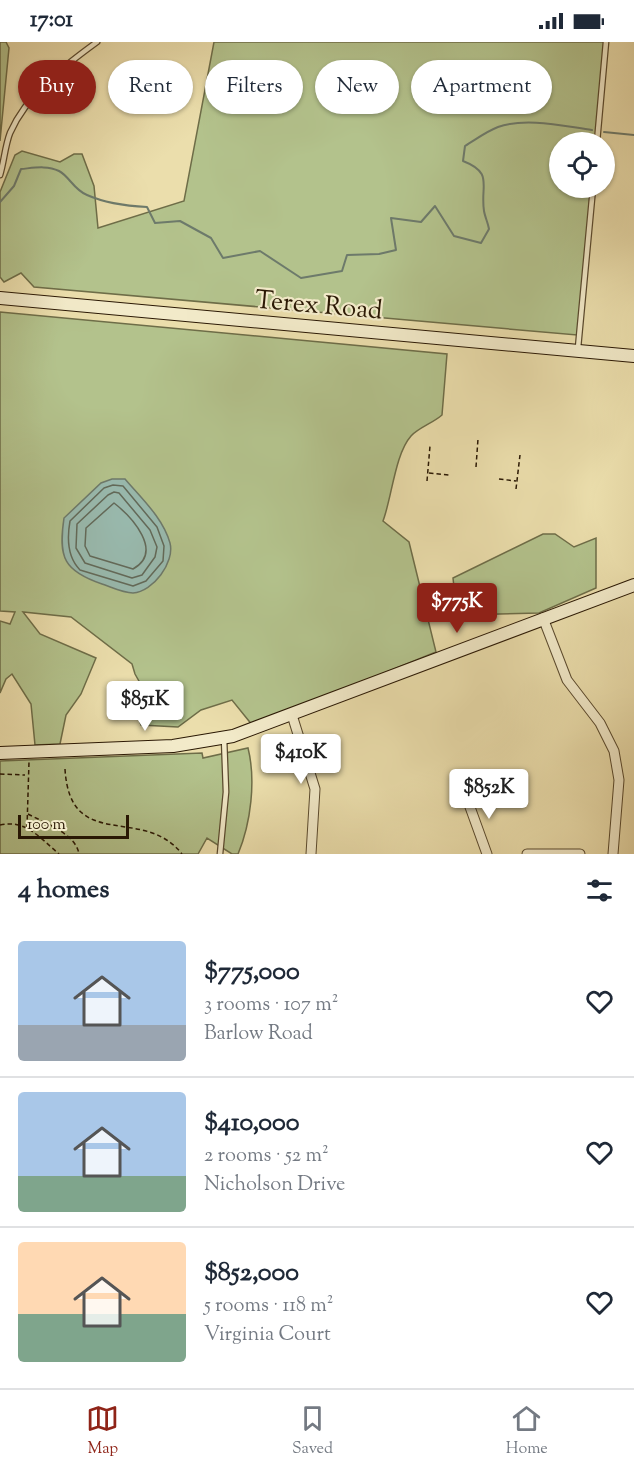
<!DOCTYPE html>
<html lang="en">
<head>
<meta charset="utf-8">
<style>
	:root { --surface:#fff; --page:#f6f6f7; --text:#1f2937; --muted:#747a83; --line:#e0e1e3; --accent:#8f2418 }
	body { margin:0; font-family:"Sorts Mill Goudy",serif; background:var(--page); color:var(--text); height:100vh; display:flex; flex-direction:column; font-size:22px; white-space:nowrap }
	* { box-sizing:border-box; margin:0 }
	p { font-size:20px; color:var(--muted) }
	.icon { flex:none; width:33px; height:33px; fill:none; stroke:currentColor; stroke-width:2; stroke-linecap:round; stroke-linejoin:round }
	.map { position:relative; height:812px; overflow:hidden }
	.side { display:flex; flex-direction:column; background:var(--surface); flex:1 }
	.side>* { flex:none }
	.banner { position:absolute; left:18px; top:18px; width:598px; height:54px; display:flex; gap:12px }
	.tools { position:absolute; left:549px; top:90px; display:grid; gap:12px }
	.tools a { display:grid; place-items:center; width:66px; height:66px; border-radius:50%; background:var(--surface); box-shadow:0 2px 4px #0004; font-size:30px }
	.scale { position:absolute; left:18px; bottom:15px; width:111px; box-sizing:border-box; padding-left:6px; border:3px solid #2a1804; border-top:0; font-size:16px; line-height:21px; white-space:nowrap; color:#2a1804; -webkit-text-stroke:4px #f2eac9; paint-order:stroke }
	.price { position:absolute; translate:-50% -51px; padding:0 14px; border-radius:6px; background:#fff; color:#222; font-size:20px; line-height:39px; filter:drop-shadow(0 2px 3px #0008) }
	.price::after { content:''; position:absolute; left:50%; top:36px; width:18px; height:14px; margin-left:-9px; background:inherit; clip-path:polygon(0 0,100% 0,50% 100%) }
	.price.on { background:var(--accent); color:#fff }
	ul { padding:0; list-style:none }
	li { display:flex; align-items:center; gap:18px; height:150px; padding:0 18px }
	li+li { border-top:2px solid var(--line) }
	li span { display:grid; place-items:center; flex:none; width:168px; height:120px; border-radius:6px; color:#555 }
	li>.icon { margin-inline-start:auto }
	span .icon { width:72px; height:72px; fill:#fffc; stroke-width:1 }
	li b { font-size:26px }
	h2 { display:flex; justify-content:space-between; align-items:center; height:72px; padding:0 18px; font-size:26px }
	.tag { padding:0 21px; border-radius:27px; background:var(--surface); box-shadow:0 2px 4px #0004; font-size:21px; line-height:54px }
	.tag.on { background:var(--accent); color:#fff }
	.status { display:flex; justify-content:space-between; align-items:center; height:42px; padding:0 30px; background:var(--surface); direction:ltr }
	.status svg { height:16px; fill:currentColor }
	.tab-bar { display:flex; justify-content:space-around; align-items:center; height:84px; border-top:2px solid var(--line); background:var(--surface); font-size:16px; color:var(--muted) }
	.tab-bar a { display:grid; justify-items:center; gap:3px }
	.tab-bar .on { color:var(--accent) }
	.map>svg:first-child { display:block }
</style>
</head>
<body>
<div class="status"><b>17:01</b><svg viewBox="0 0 49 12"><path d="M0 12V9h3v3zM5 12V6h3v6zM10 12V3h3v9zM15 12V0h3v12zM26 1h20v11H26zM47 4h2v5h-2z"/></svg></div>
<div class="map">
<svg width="634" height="812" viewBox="0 0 634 812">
	<rect width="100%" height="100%" fill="#ebdeac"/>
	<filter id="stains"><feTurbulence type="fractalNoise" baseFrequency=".00333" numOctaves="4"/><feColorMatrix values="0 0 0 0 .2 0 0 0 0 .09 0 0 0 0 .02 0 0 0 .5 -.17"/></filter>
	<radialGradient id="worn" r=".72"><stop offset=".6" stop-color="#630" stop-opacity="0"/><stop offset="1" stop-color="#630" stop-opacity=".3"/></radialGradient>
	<!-- green -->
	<path fill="#b3c28c" stroke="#6e6d48" stroke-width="1.5" d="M0 0H6L9 6 0 99Z
		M214 0H605L596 100H560V146H592L577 293 34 245 21 231 4 240 0 235V150L15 113 22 109 60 120 74 112H82L94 144 98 186 184 159Z
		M0 270 447 312 442 373C433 381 418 386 411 394 395 412 392 455 383 479L409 500 436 610 253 684 232 658 201 668 178 685 141 683 137 671 144 648 135 632 132 622 71 575 23 570 40 592 96 616 81 652 66 673 60 702 35 703 31 662 12 632 6 637 0 651V579L10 582 15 570 0 569Z
		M543 492H555L574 505 596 496V546L539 571 457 573 453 536Z
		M248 706C256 738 251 781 238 812H232L207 796 198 812H0V719L202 711 203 716Z"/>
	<!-- water -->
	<path fill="#99bbb0" stroke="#6d7a6b" stroke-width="1.5" d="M112 437H125C142 457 163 476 170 501 175 520 153 550 133 551 123 551 111 545 102 542 64 529 58 516 64 476L101 441Z"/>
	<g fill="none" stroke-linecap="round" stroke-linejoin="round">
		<!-- shore -->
		<path stroke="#626a5a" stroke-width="1.5" d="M113 443 123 444 157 485 164 504 163 519 146 539 133 544 80 528C67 515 67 496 70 479L104 446Z
			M114 450 119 451 150 488 157 505 155 515 142 533 132 536 85 521 76 506 77 482 108 453Z
			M114 461C132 475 164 510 133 527L90 514 85 504 86 486Z"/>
		<!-- stream -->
		<path stroke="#6d7a6b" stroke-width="2" d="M604 90 634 93
			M0 160 14 144 21 127C33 126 47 123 59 129 69 134 74 148 87 153 105 161 127 164 147 165L155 181 180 179 211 196 223 216 260 209 301 236 342 229 347 213 379 212 396 208 391 176 421 180 435 164 454 194 481 201 489 187C488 181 485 175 484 169 480 143 494 131 463 119L465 104C475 98 487 89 498 85 526 75 563 84 592 88"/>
		<!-- lane casing -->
		<g stroke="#5a4a2e" stroke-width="7">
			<path id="lane" d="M597 100 606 0
				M0 133C4 120 5 104 10 91 27 52 64 24 97 0
				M578 306 593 146
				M220 812 226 750 224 696"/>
		</g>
		<!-- street casing -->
		<g stroke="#5a4a2e" stroke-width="11">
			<path id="street" d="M543 576 567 638 600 681 614 709 619 738 613 812
				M292 673 315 747 311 812
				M466 754 487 812
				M527 812H580"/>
		</g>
		<!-- secondary casing -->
		<g stroke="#2a1804" stroke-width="14">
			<path id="secondary" d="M0 256 634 314
				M0 711 173 704 233 694 634 543"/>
		</g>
		<!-- path -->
		<path stroke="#2a1804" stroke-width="1.5" stroke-dasharray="4.5 3" stroke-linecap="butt" d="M476 425 478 397
			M429 431 449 433
			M499 437 516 439
			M427 439 430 404
			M516 447 520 413
			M65 727C70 812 143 762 182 812
			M0 732 25 733
			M28 772C45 781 76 792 79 812
			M0 783C26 777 41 797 59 812
			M27 785 29 720"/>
		<!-- lane -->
		<use href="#lane" stroke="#f2eac9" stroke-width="4.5"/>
		<!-- street -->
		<use href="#street" stroke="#f2eac9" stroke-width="9"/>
		<!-- secondary -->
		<use href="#secondary" stroke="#f2eac9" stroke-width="12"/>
	</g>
	<g text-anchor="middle" stroke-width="4.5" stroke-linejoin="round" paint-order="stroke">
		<!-- street labels -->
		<g font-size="26" fill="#2a1804" stroke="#f2eac9">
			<text transform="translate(319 262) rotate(5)" y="9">Terex Road</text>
		</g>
	</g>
	<rect width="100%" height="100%" filter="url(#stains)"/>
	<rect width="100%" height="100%" fill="url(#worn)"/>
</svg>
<div class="tools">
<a><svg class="icon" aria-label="locate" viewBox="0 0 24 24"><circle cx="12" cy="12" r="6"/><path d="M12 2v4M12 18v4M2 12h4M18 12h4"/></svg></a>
</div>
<div class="scale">100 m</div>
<b class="price on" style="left:457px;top:592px">$775K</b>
<b class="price" style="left:145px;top:690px">$851K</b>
<b class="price" style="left:301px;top:743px">$410K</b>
<b class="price" style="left:489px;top:778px">$852K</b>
<div class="banner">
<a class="tag on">Buy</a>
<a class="tag">Rent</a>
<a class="tag">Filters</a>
<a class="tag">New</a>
<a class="tag">Apartment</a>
</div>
</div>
<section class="side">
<h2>4 homes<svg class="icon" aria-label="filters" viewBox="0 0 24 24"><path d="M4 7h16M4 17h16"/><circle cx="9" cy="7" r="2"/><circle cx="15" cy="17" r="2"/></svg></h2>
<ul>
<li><span style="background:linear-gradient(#a9c7e8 70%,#9aa5b1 0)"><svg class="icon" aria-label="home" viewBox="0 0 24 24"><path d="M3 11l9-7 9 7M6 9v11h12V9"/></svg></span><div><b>$775,000</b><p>3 rooms · 107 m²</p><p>Barlow Road</p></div><svg class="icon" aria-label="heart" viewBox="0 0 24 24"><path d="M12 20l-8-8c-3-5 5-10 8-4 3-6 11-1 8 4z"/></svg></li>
<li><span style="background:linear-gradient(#a9c7e8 70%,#7fa58c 0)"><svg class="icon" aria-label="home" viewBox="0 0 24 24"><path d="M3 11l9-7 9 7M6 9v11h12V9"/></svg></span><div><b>$410,000</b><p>2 rooms · 52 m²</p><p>Nicholson Drive</p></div><svg class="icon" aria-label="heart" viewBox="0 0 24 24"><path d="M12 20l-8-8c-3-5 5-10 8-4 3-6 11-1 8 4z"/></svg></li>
<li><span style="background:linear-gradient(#ffd9b3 60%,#7fa58c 0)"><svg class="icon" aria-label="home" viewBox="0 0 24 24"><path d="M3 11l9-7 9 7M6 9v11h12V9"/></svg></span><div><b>$852,000</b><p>5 rooms · 118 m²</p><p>Virginia Court</p></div><svg class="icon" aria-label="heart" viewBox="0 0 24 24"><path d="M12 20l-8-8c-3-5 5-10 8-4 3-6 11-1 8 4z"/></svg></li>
</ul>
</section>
<nav class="tab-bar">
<a class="on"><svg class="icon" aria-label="map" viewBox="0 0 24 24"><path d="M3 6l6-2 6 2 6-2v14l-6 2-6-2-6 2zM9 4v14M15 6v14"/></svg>Map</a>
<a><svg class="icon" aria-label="saved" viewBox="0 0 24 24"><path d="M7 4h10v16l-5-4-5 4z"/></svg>Saved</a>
<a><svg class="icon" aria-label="home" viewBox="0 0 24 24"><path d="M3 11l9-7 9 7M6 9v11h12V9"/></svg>Home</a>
</nav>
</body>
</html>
